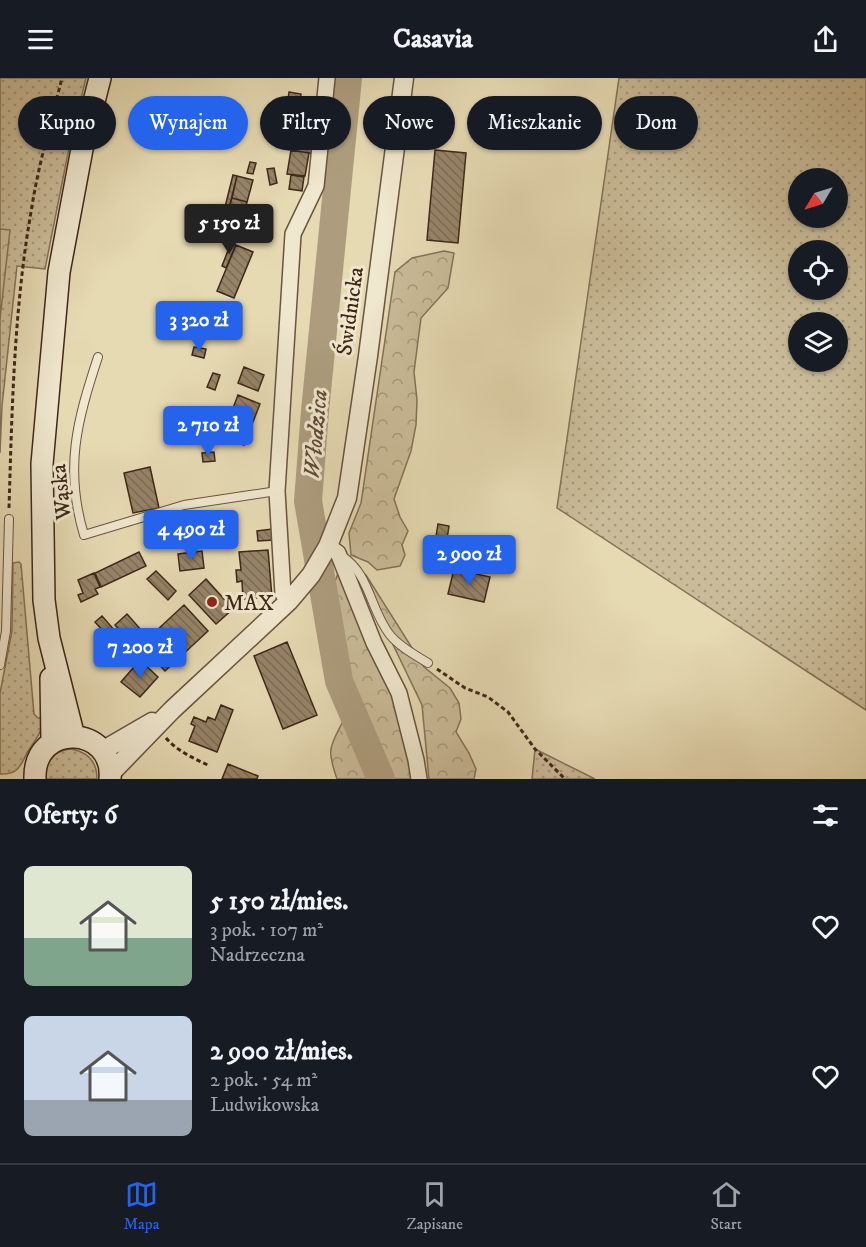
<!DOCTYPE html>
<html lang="pl">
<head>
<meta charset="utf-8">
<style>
	:root { --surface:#171b24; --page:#20242c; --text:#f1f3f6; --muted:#9ea1a6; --line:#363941; --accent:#2563eb }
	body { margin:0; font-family:"IM FELL DW Pica",serif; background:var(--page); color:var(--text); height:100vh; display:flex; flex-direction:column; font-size:22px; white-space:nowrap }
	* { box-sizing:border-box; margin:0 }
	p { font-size:20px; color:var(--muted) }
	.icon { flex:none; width:33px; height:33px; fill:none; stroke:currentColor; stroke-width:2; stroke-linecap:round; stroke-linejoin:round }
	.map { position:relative; height:701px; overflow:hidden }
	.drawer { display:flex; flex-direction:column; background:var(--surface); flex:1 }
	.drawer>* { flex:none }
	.banner { position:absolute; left:18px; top:18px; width:831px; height:54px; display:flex; gap:12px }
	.needle { width:39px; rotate:232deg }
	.controls { position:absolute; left:788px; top:90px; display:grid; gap:12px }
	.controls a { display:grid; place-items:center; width:60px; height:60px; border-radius:50%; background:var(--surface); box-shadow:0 2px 4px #0004; font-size:30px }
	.price { position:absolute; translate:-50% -51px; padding:0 14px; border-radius:6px; background:var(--accent); color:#fff; font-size:20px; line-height:39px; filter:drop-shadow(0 2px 3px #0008) }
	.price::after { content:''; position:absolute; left:50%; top:36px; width:18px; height:14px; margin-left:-9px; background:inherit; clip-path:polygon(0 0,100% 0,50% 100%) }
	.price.active { background:#222; color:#fff }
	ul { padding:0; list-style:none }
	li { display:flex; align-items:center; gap:18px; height:150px; padding:0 24px }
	li span { display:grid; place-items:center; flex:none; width:168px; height:120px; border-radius:9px; color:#555 }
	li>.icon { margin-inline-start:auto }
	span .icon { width:72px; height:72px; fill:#fffc; stroke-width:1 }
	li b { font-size:26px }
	h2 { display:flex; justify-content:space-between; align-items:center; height:72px; padding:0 24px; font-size:26px }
	.pill { padding:0 21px; border-radius:27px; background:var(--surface); box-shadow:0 2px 4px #0004; font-size:21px; line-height:54px }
	.pill.active { background:var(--accent); color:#fff }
	header { display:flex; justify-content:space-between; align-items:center; height:78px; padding:0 24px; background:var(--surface); font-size:27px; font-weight:800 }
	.tabs { display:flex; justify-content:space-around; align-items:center; height:84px; border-top:2px solid var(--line); background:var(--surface); font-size:16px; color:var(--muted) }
	.tabs a { display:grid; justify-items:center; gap:3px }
	.tabs .active { color:var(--accent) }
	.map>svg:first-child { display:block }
</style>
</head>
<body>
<header><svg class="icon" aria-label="menu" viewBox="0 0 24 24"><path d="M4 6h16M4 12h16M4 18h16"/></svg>Casavia<svg class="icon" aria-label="share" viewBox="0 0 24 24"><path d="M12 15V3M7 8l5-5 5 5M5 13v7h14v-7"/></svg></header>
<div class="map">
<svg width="866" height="701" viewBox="0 0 866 701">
	<defs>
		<pattern id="green-dots" width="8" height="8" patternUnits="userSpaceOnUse" patternTransform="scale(1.5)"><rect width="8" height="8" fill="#cabc99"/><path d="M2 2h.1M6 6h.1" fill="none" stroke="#a5997c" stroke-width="1.8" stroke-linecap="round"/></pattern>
		<pattern id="forest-crowns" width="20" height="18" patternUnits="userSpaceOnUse" patternTransform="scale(1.5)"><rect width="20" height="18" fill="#cabc99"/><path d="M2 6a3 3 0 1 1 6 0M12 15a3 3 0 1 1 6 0" fill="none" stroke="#a5997c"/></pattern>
		<pattern id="building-back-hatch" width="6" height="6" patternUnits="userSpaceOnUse" patternTransform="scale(1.5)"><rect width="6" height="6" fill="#968469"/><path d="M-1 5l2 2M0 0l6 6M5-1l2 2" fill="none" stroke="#7c6c55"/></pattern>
	</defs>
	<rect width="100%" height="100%" fill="#e6dab3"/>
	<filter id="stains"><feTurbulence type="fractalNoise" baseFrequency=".00333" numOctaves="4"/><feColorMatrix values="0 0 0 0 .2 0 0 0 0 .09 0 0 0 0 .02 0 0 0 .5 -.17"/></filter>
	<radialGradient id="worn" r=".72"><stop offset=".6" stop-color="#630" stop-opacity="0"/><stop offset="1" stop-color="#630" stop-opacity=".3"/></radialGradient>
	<!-- green -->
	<path fill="url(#green-dots)" stroke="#847258" stroke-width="1.5" fill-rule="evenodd" d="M0 0H86L69 70 45 191 17 188 2 328 0 375Z
		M619 0H866V632L557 430ZM798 100H837V140H798ZM798 172H837V212H798ZM798 244H837V284H798Z
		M19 484 21 486 34 636 38 640H44C42 653 37 660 30 670 21 684 21 697 0 696V615L12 553 13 485Z
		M71 671C88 674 97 684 97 701H45C46 683 53 673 71 671Z
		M535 671 595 701H532Z"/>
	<!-- forest -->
	<path fill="url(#forest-crowns)" stroke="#847258" stroke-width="1.5" d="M0 151 10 152 0 241Z
		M444 173 454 175 448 210 421 240 414 294 417 322 416 347 411 373 394 421 400 439 408 453 402 467 405 477 400 488 377 492 368 484 351 477 349 455 361 425 395 194 412 180Z
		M353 487 366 497 424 589 450 610 459 625 461 641 456 654 469 675 476 691 474 701H429L422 627 358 494Z
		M340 490 406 633 412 701H393L351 603 334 506Z
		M344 641 371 701H337C326 669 330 670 344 641Z"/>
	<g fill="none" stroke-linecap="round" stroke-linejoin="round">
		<!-- river -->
		<path stroke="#ad9d7e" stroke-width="28" d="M348 0 315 333 308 423 339 603 381 701"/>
	</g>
	<!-- building -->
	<path fill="url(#building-back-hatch)" stroke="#3f2718" stroke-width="1.5" d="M289 14 301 16 299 32 287 30Z
		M287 52 319 57 316 76 284 71Z
		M291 72 309 75 305 98 287 96Z
		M435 72 466 75 458 165 427 162Z
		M250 84 256 85 253 96 247 95Z
		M274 90 277 105 270 107 267 91Z
		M233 97 237 98 226 142 222 141Z
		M291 97 304 99 302 113 289 111Z
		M237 98 253 102 247 124 232 120Z
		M232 120 247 124 242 146 226 142Z
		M231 165 236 167 226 190 222 188Z
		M236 167 253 174 234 220 217 213Z
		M194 269 206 271 204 280 192 277Z
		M244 289 264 297 258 313 238 305Z
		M213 295 220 297 215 312 207 309Z
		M238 317 260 326 244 367 222 359Z
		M214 374 215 383 203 384 202 375Z
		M150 389 159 430 133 435 124 395Z
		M233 434 235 459 196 462 194 437Z
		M438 446 449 448 446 467 435 465Z
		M272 451 273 462 258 463 257 453Z
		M268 472 272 519 243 521 242 503 237 504 236 492H241L239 474Z
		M202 473 204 490 180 493 178 476Z
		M139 474 146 488 101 509 95 495Z
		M454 491 490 499 484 524 448 516Z
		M156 493 176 513 168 522 147 501Z
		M94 495 100 509 95 511 98 516 81 524 78 517 83 515 78 502Z
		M206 501 233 531 216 546 189 517Z
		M184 527 208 553 165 593 141 567Z
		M127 536 141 552 129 562 115 547Z
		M102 538 122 561 116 567 95 544Z
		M287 564 317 637 283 651 254 578Z
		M140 582 158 599 140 619 121 604Z
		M221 627 233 632 217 674 189 663 195 648 191 646 194 639 206 644 208 639 215 642Z
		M228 686 258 698 257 701H222Z"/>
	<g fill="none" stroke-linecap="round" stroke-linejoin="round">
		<!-- service casing -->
		<g stroke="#69543f" stroke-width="10">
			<path id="service" d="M98 279C77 343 64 390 84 457L184 427 277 413
				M342 478C370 496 370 532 390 557 400 569 415 577 428 585
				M0 587 6 553 9 441"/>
		</g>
		<!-- minor casing -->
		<g stroke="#69543f" stroke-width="18">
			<path id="minor" d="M328 468 338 475 374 565 399 615 416 682 419 701
				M289 523 283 516 277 413 293 156 316 108 327 0"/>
		</g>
		<!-- tertiary casing -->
		<g stroke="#69543f" stroke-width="21">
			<path id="tertiary" d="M102 673 152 644
				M111 695 172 632 289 523 311 497 328 468 347 420 368 278 404 0"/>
		</g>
		<!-- secondary casing -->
		<g stroke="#3f2718" stroke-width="24">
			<path id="secondary" d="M51 600 52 664
				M74 659 49 560 44 522 42 386 59 194 82 71 100 0
				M35 701C33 643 115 647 110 701"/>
		</g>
		<!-- path -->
		<path stroke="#3f2718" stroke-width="3" stroke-dasharray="4.5 3" stroke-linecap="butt" d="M9 430C12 331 14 231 31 134 38 88 51 44 62 0
			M437 591 465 610 488 619 508 634 535 671 565 701
			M166 660C177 673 195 681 210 688"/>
		<!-- service -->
		<use href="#service" stroke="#efe7ce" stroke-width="8"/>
		<!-- minor -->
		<use href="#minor" stroke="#efe7ce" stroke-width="15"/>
		<!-- tertiary -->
		<use href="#tertiary" stroke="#efe7ce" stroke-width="18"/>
		<!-- secondary -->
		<use href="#secondary" stroke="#efe7ce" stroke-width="21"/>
	</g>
	<!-- markers -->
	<circle fill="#8f2418" stroke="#efe7ce" stroke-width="2" cx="212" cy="524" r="6"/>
	<g text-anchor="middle" stroke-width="6" stroke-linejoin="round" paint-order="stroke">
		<!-- street labels -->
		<g font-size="22" fill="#3f2718" stroke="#efe7ce">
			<text transform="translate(349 233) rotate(-82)" y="8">Świdnicka</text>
			<text transform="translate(60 414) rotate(-96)" y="8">Wąska</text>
		</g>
		<!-- poi labels -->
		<g font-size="22" fill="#3f2718" stroke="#efe7ce" text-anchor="start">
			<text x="224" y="532">MAX</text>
		</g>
		<!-- water labels -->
		<g font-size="24" font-style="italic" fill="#604a37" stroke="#efe7ce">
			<text transform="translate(315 356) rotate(-85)" y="8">Włodzica</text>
		</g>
	</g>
	<rect width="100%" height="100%" filter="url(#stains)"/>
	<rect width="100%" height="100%" fill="url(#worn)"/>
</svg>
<div class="controls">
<a><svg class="needle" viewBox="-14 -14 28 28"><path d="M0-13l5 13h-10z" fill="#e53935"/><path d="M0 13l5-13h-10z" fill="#9ea1a6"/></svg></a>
<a><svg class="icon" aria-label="locate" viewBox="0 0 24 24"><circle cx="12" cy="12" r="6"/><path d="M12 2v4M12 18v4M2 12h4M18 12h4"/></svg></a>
<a><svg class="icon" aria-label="layers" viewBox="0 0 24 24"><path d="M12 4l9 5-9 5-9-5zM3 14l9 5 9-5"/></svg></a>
</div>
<b class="price active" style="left:229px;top:177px">5 150 zł</b>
<b class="price" style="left:199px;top:274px">3 320 zł</b>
<b class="price" style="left:208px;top:379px">2 710 zł</b>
<b class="price" style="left:191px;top:483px">4 490 zł</b>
<b class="price" style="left:469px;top:508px">2 900 zł</b>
<b class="price" style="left:140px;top:601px">7 200 zł</b>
<div class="banner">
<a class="pill">Kupno</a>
<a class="pill active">Wynajem</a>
<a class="pill">Filtry</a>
<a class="pill">Nowe</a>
<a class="pill">Mieszkanie</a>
<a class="pill">Dom</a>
</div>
</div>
<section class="drawer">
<h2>Oferty: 6<svg class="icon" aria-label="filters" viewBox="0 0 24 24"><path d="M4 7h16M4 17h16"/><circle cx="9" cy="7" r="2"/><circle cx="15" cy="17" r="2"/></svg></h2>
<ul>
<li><span style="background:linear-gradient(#dfe7d0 60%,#7fa58c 0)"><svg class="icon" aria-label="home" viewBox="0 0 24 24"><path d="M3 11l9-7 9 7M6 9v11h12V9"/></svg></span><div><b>5 150 zł/mies.</b><p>3 pok. · 107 m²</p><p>Nadrzeczna</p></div><svg class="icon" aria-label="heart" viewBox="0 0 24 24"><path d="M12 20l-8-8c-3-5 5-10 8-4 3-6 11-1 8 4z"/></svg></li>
<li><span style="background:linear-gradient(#c9d6e8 70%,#9aa5b1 0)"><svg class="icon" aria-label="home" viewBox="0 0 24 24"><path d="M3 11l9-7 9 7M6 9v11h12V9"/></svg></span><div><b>2 900 zł/mies.</b><p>2 pok. · 54 m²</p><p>Ludwikowska</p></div><svg class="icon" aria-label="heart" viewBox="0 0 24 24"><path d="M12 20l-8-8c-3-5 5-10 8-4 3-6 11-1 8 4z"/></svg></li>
</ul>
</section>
<nav class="tabs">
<a class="active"><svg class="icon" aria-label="map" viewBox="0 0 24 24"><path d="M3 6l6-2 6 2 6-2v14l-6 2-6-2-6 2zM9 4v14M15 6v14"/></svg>Mapa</a>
<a><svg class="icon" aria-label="saved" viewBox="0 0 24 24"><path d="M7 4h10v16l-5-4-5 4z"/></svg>Zapisane</a>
<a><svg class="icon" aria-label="home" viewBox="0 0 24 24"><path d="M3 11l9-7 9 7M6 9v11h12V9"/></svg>Start</a>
</nav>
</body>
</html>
